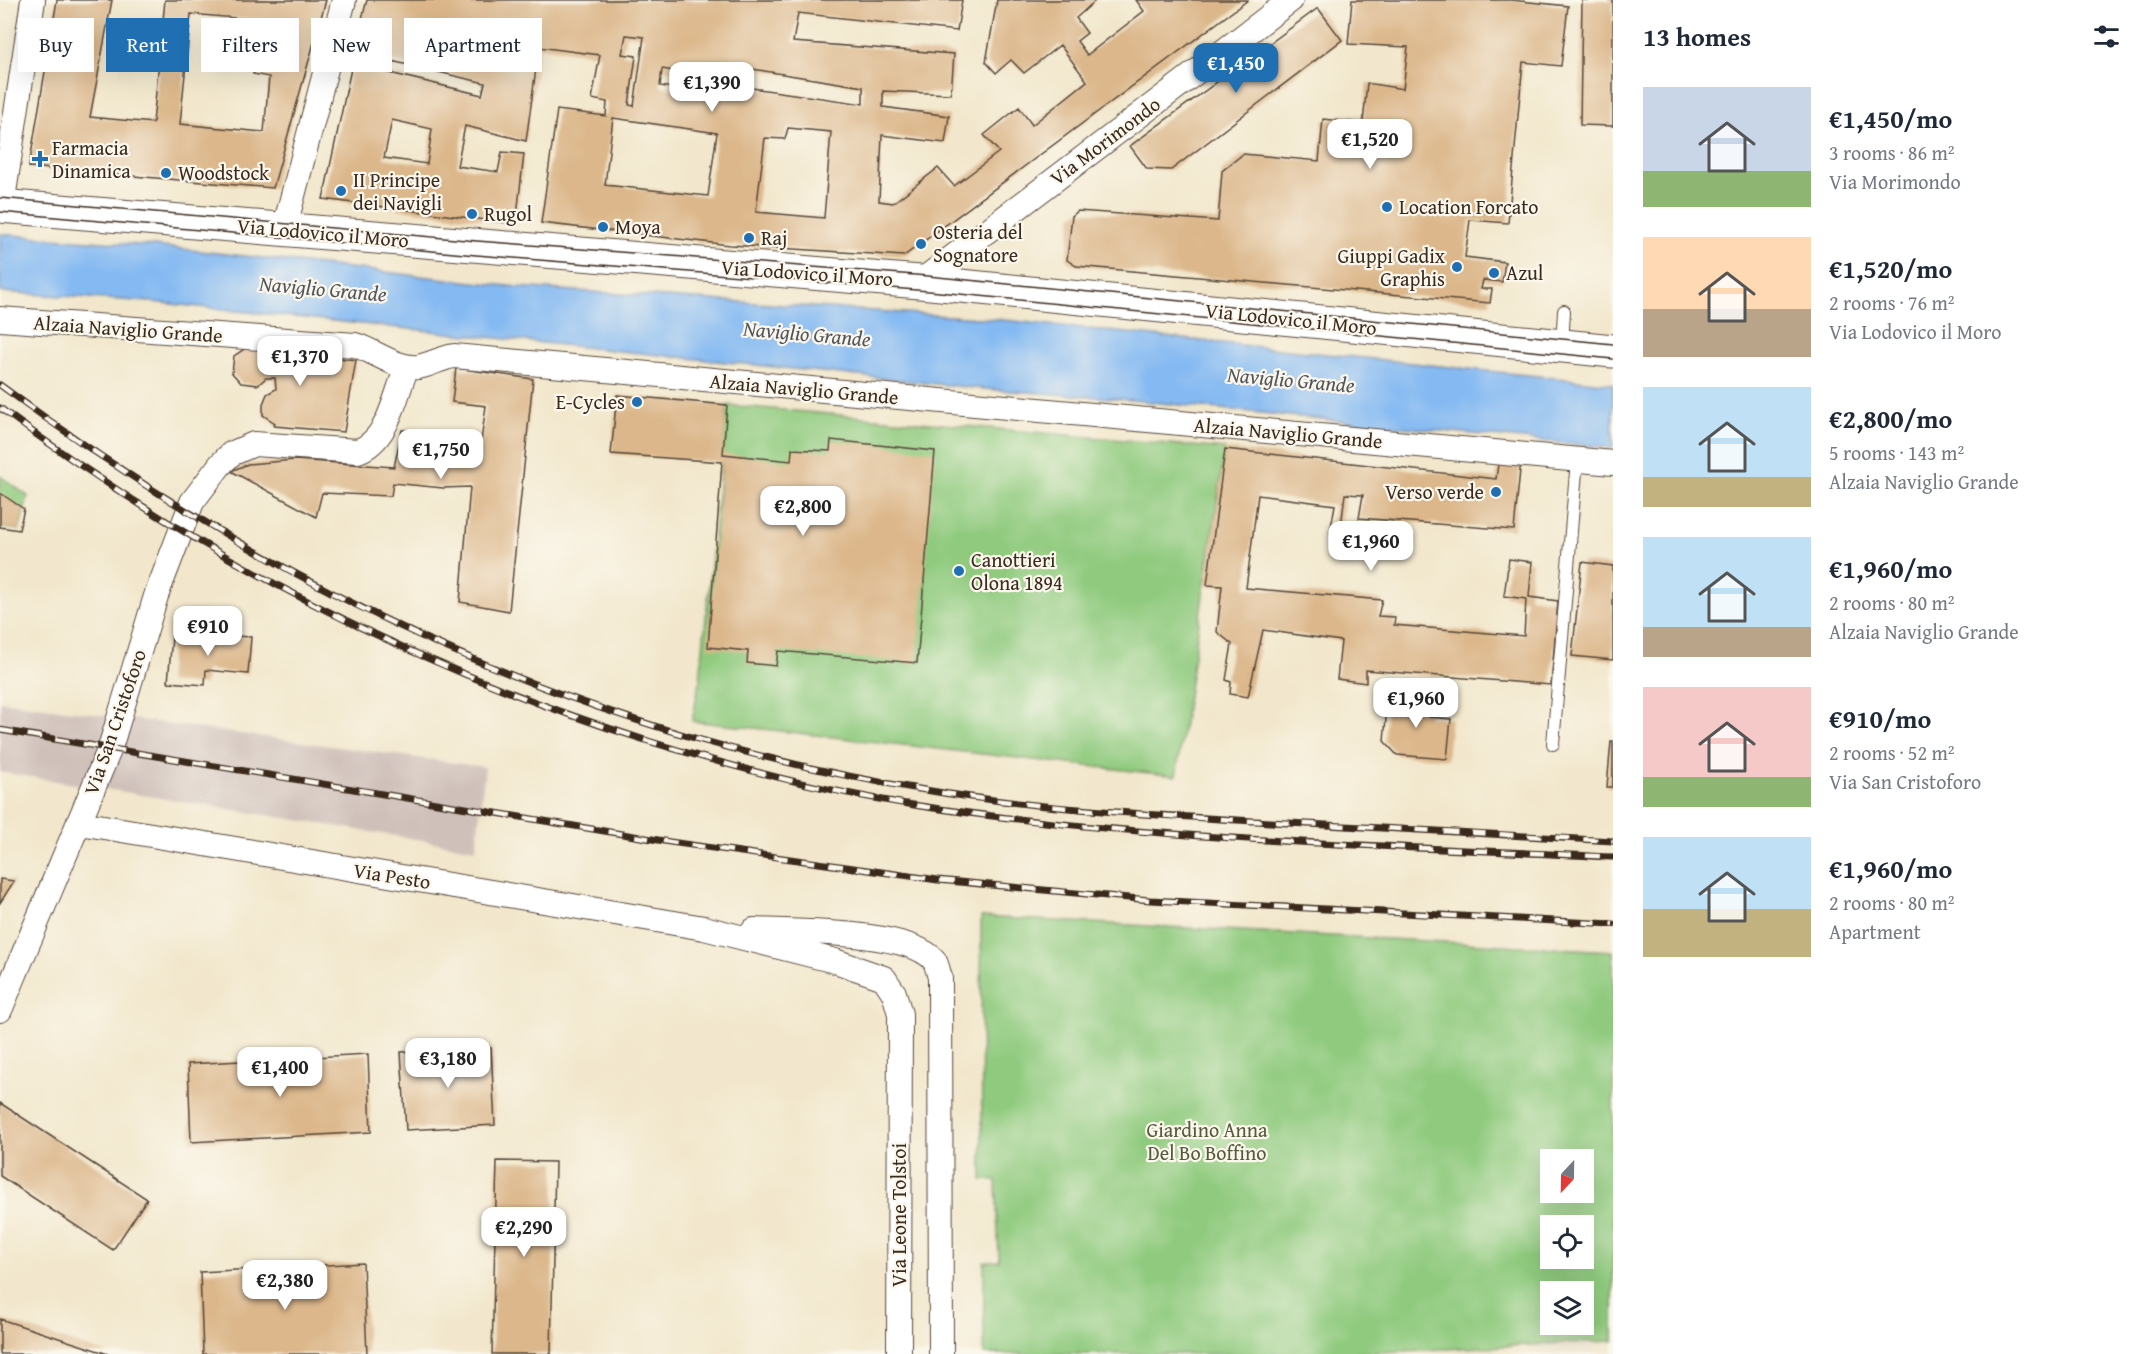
<!DOCTYPE html>
<html lang="en">
<head>
<meta charset="utf-8">
<style>
	:root { --surface:#fff; --page:#f6f6f7; --text:#1f2937; --muted:#747a83; --accent:#1f6fb2 }
	body { margin:0; font-family:"Gentium Book Plus",serif; background:var(--page); color:var(--text); height:100vh; display:flex; flex-direction:column; font-size:22px; white-space:nowrap }
	* { box-sizing:border-box; margin:0 }
	p { font-size:20px; color:var(--muted) }
	.icon { flex:none; width:33px; height:33px; fill:none; stroke:currentColor; stroke-width:2; stroke-linecap:round; stroke-linejoin:round }
	.map { position:relative; flex:1; overflow:hidden }
	.panel { display:flex; flex-direction:column; background:var(--surface); width:540px }
	.panel>* { flex:none }
	.banner { position:absolute; left:18px; top:18px; width:570px; height:54px; display:flex; gap:12px }
	.needle { width:39px; rotate:202deg }
	.controls { position:absolute; left:1540px; top:1149px; display:grid; gap:12px }
	.controls a { display:grid; place-items:center; width:54px; height:54px; border-radius:0px; background:var(--surface); box-shadow:0 6px 24px #0002; font-size:30px }
	.price { position:absolute; translate:-50% -51px; padding:0 14px; border-radius:12px; background:#fff; color:#222; font-size:20px; line-height:39px; filter:drop-shadow(0 2px 3px #0008) }
	.price::after { content:''; position:absolute; left:50%; top:36px; width:18px; height:14px; margin-left:-9px; background:inherit; clip-path:polygon(0 0,100% 0,50% 100%) }
	.price.on { background:var(--accent); color:#fff }
	ul { padding:0; list-style:none }
	li { display:flex; align-items:center; gap:18px; height:150px; padding:0 30px }
	li span { display:grid; place-items:center; flex:none; width:168px; height:120px; border-radius:0px; color:#555 }
	li>.icon { margin-inline-start:auto }
	span .icon { width:72px; height:72px; fill:#fffc; stroke-width:1 }
	li b { font-size:26px }
	h2 { display:flex; justify-content:space-between; align-items:center; height:72px; padding:0 30px; font-size:26px }
	.pill { padding:0 21px; border-radius:0px; background:var(--surface); box-shadow:0 6px 24px #0002; font-size:21px; line-height:54px }
	.pill.on { background:var(--accent); color:#fff }
	main { display:flex; flex:1; min-height:0 }
	.map>svg:first-child { display:block }
</style>
</head>
<body>
<main>
<div class="map">
<svg width="1613" height="1354" viewBox="0 0 1613 1354">
	<rect width="100%" height="100%" fill="#fbf7ec"/>
	<filter id="ink" filterUnits="userSpaceOnUse"><feTurbulence type="fractalNoise" baseFrequency=".0167" numOctaves="2"/><feDisplacementMap in="SourceGraphic" scale="12" xChannelSelector="R" yChannelSelector="G"/><feConvolveMatrix kernelMatrix="1 2 1 2 8 2 1 2 1" color-interpolation-filters="sRGB"/></filter>
	<filter id="wash" filterUnits="userSpaceOnUse"><feTurbulence type="fractalNoise" baseFrequency=".008" numOctaves="4" result="noise"/><feDisplacementMap in="SourceGraphic" scale="24" xChannelSelector="R" yChannelSelector="G"/><feGaussianBlur stdDeviation="1.35" result="paint"/><feColorMatrix in="noise" values="0 0 0 0 0 0 0 0 0 0 0 0 0 0 0 0 0 1.4 0 .05"/><feComposite in="paint" operator="in"/></filter>
	<g filter="url(#wash)">
		<rect width="100%" height="100%" fill="#f2e7cc"/>
		<!-- industrial -->
		<path fill="#cfc0ba" d="M0 701 485 767 476 849 0 772Z"/>
		<!-- green -->
		<path fill="#8fca7e" stroke="#657a4e" stroke-width="1.5" fill-rule="evenodd" d="M727 405 1225 449 1176 776 692 721 700 679Z
			M0 476 28 496 19 530 0 527Z
			M981 917 1613 951V1341L1343 1354H984V1262L999 1261 996 1180H982ZM1551 1160H1584V1192H1551ZM1551 1226H1584V1258H1551ZM1551 1292H1584V1324H1551Z"/>
		<!-- water -->
		<path fill="#84b9f2" stroke="#607288" stroke-width="1.5" d="M0 234 155 246 517 287 994 319 1613 384V448L1110 398 984 389 152 302 0 292Z"/>
		<g id="blocks">
			<!-- building -->
			<path fill="#dcb78b" fill-rule="evenodd" d="M57 0H112L90 117 153 123 165 0H326L273 188 29 167ZM191 14 268 21 253 74 269 77 264 132 180 124Z
				M367 0H962L957 31 798 13 793 42 954 54 951 94 883 91V107L949 116 945 143 882 135 879 201 893 203 938 168 954 186 999 152 984 135 1019 107 1032 125 1087 81 1060 45 1024 73 1011 60 996 73 986 62 997 0H1096L1076 18 1087 33 1077 41 1087 55 1144 11 1136 0H1248L904 256 730 245 541 223 557 110 606 116 607 102 592 99 600 55 539 47 526 141 465 126 457 166 498 172 502 152 524 154 516 224 323 199 352 64 482 95 485 83 353 52ZM626 35 644 37 634 106 629 105 636 56 622 54ZM740 67 863 87V104L738 86ZM662 69 674 71 672 88 660 86ZM613 118 717 133 708 196 605 185ZM392 120 432 129 427 164 384 158ZM788 128 831 132 824 218 756 212 765 138 785 139Z
				M1352 0H1511L1568 6 1561 66 1523 62 1508 223 1470 220 1465 257 1505 262 1502 282 1483 280 1481 289H1492L1490 303 1076 266 1067 260 1072 216 1078 211 1218 221 1222 171 1243 154 1319 161 1323 119 1363 123 1367 83 1403 89 1408 47 1348 44Z
				M1582 0H1613V126L1580 125Z
				M1318 8 1342 40 1171 170 1147 169 1130 146Z
				M246 348 356 360 344 432 274 426 275 423 263 415V404L267 394 276 389 275 378H266L258 385 241 383 232 373 234 356Z
				M456 368 533 379 509 611 460 602 470 487 443 488 393 483 391 496 322 493 316 517 231 471 248 464 295 460 394 467 402 430 449 434 446 459 478 462 486 406 452 402Z
				M617 395 727 405 723 454 791 461 792 449 830 451 831 440 935 451 917 663 778 651 776 666 747 663 748 651 708 647 722 462 611 454Z
				M1225 449 1496 479 1499 457 1521 460 1514 530 1359 518 1363 495 1345 494 1340 535 1330 533 1335 505 1258 495 1246 588 1382 600 1378 616 1395 617 1394 625 1524 636 1526 599 1504 596 1509 559 1532 562 1529 597 1558 601 1551 685 1366 670V683L1337 679 1341 641 1263 630 1248 697 1230 694 1231 682 1226 680 1232 644 1217 632 1222 586 1207 585Z
				M0 493 24 509 19 530 0 527Z
				M1582 562 1613 566V660L1572 656Z
				M203 634 251 637 248 674 206 670 205 685 168 682 172 637 203 640Z
				M1388 696 1430 701 1429 717 1451 719 1447 759 1397 755 1384 741Z
				M1611 741H1613V787H1607Z
				M0 879 14 881 0 903Z
				M491 1048 495 1125 406 1130 401 1052Z
				M368 1054 371 1132 191 1142 188 1064Z
				M0 1103 147 1199 113 1250 0 1176Z
				M497 1161 555 1162 551 1354H492Z
				M363 1263 367 1354H203L200 1272Z
				M0 1319 108 1354H0Z"/>
		</g>
	</g>
	<g filter="url(#ink)">
		<use href="#blocks" fill-opacity="0" stroke="#564638" stroke-width="1.5"/>
		<g fill="none" stroke-linecap="round" stroke-linejoin="round">
			<!-- lane casing -->
			<g stroke="#564638" stroke-width="14">
				<path id="lane" d="M1562 346 1564 311
					M1553 744 1577 460"/>
			</g>
			<!-- street casing -->
			<g stroke="#564638" stroke-width="26">
				<path id="street" d="M2 206 33 0
					M284 230 344 0
					M920 282 1291 0
					M0 319 355 345C375 351 396 369 418 367 430 365 441 358 454 356L1613 463
					M80 823 704 928 835 961 884 978 894 993 900 1014 899 1354
					M754 930C793 932 909 930 934 960 937 964 938 972 940 977L941 1354
					M0 1010 110 748 156 596 192 502 220 465 231 454 254 444 358 451C389 440 395 395 407 367"/>
			</g>
			<!-- secondary casing -->
			<g stroke="#564638" stroke-width="35">
				<path id="secondary" d="M0 206 920 282 1613 351"/>
			</g>
			<!-- lane -->
			<use href="#lane" stroke="#fff" stroke-width="12"/>
			<!-- street -->
			<use href="#street" stroke="#fff" stroke-width="24"/>
			<!-- secondary -->
			<use href="#secondary" stroke="#fff" stroke-width="33"/>
			<!-- tram -->
			<path stroke="#3b2a1e" stroke-width="1.5" d="M0 198 477 241 928 276 1613 344
				M0 212 476 255 929 291 1613 359"/>
			<!-- rail casing -->
			<g stroke="#3b2a1e" stroke-width="7">
				<path id="rail" d="M0 385C278 590 576 732 919 789 1035 809 1153 815 1270 822 1384 828 1499 834 1613 841
					M0 408C199 556 408 665 645 740 735 768 827 792 920 806 1149 841 1382 845 1613 857
					M0 730 670 842 938 880 1150 900 1613 924"/>
			</g>
			<!-- rail -->
			<use href="#rail" stroke="#fbf7ec" stroke-width="4.5" stroke-dasharray="14" stroke-linecap="butt"/>
		</g>
	</g>
	<!-- markers -->
	<g fill="#1f6fb2" stroke="#fbf7ec" stroke-width="2">
		<path d="M37 150h6v6h6v6h-6v6h-6v-6h-6v-6h6z"/>
		<circle cx="166" cy="173" r="6"/>
		<circle cx="341" cy="191" r="6"/>
		<circle cx="1387" cy="207" r="6"/>
		<circle cx="472" cy="214" r="6"/>
		<circle cx="603" cy="227" r="6"/>
		<circle cx="749" cy="238" r="6"/>
		<circle cx="921" cy="244" r="6"/>
		<circle cx="1457" cy="267" r="6"/>
		<circle cx="1494" cy="273" r="6"/>
		<circle cx="637" cy="402" r="6"/>
		<circle cx="1496" cy="492" r="6"/>
		<circle cx="959" cy="571" r="6"/>
	</g>
	<g text-anchor="middle" stroke-width="4.5" stroke-linejoin="round" paint-order="stroke">
		<!-- street labels -->
		<g font-size="20" fill="#3b2a1e" stroke="#fbf7ec">
			<text transform="translate(1105 141) rotate(-37)" y="7">Via Morimondo</text>
			<text transform="translate(323 233) rotate(5)" y="7">Via Lodovico il Moro</text>
			<text transform="translate(807 273) rotate(4)" y="7">Via Lodovico il Moro</text>
			<text transform="translate(1291 319) rotate(6)" y="7">Via Lodovico il Moro</text>
			<text transform="translate(128 329) rotate(4)" y="7">Alzaia Naviglio Grande</text>
			<text transform="translate(804 389) rotate(5)" y="7">Alzaia Naviglio Grande</text>
			<text transform="translate(1288 433) rotate(5)" y="7">Alzaia Naviglio Grande</text>
			<text transform="translate(115 722) rotate(-71)" y="7">Via San Cristoforo</text>
			<text transform="translate(392 876) rotate(9)" y="7">Via Pesto</text>
			<text transform="translate(899 1215) rotate(-90)" y="7">Via Leone Tolstoi</text>
		</g>
		<!-- poi labels -->
		<g font-size="20" fill="#3b2a1e" stroke="#fbf7ec" text-anchor="start">
			<text x="52" y="155">Farmacia<tspan x="52" dy="23">Dinamica</tspan></text>
			<text x="178" y="180">Woodstock</text>
			<text x="353" y="187">II Principe<tspan x="353" dy="23">dei Navigli</tspan></text>
			<text x="1399" y="214">Location Forcato</text>
			<text x="484" y="221">Rugol</text>
			<text x="615" y="234">Moya</text>
			<text x="933" y="239">Osteria del<tspan x="933" dy="23">Sognatore</tspan></text>
			<text x="761" y="245">Raj</text>
			<text x="1445" y="263" text-anchor="end">Giuppi Gadix<tspan x="1445" dy="23">Graphis</tspan></text>
			<text x="1506" y="280">Azul</text>
			<text x="625" y="409" text-anchor="end">E-Cycles</text>
			<text x="1484" y="499" text-anchor="end">Verso verde</text>
			<text x="971" y="567">Canottieri<tspan x="971" dy="23">Olona 1894</tspan></text>
		</g>
		<!-- park labels -->
		<g font-size="20" fill="#545a3b" stroke="#fbf7ec">
			<text x="1207" y="1137">Giardino Anna<tspan x="1207" dy="23">Del Bo Boffino</tspan></text>
		</g>
		<!-- water labels -->
		<g font-size="21" font-style="italic" fill="#51555e" stroke="#fbf7ec">
			<text transform="translate(323 289) rotate(5)" y="7">Naviglio Grande</text>
			<text transform="translate(807 334) rotate(5)" y="7">Naviglio Grande</text>
			<text transform="translate(1291 380) rotate(5)" y="7">Naviglio Grande</text>
		</g>
	</g>
</svg>
<div class="controls">
<a><svg class="needle" viewBox="-14 -14 28 28"><path d="M0-13l5 13h-10z" fill="#e53935"/><path d="M0 13l5-13h-10z" fill="#747a83"/></svg></a>
<a><svg class="icon" aria-label="locate" viewBox="0 0 24 24"><circle cx="12" cy="12" r="6"/><path d="M12 2v4M12 18v4M2 12h4M18 12h4"/></svg></a>
<a><svg class="icon" aria-label="layers" viewBox="0 0 24 24"><path d="M12 4l9 5-9 5-9-5zM3 14l9 5 9-5"/></svg></a>
</div>
<b class="price on" style="left:1236px;top:94px">€1,450</b>
<b class="price" style="left:712px;top:113px">€1,390</b>
<b class="price" style="left:1370px;top:170px">€1,520</b>
<b class="price" style="left:300px;top:387px">€1,370</b>
<b class="price" style="left:441px;top:480px">€1,750</b>
<b class="price" style="left:803px;top:537px">€2,800</b>
<b class="price" style="left:1371px;top:572px">€1,960</b>
<b class="price" style="left:208px;top:657px">€910</b>
<b class="price" style="left:1416px;top:729px">€1,960</b>
<b class="price" style="left:448px;top:1089px">€3,180</b>
<b class="price" style="left:280px;top:1098px">€1,400</b>
<b class="price" style="left:524px;top:1258px">€2,290</b>
<b class="price" style="left:285px;top:1311px">€2,380</b>
<div class="banner">
<a class="pill">Buy</a>
<a class="pill on">Rent</a>
<a class="pill">Filters</a>
<a class="pill">New</a>
<a class="pill">Apartment</a>
</div>
</div>
<section class="panel">
<h2>13 homes<svg class="icon" aria-label="filters" viewBox="0 0 24 24"><path d="M4 7h16M4 17h16"/><circle cx="9" cy="7" r="2"/><circle cx="15" cy="17" r="2"/></svg></h2>
<ul>
<li><span style="background:linear-gradient(#c9d6e8 70%,#8fb573 0)"><svg class="icon" aria-label="home" viewBox="0 0 24 24"><path d="M3 11l9-7 9 7M6 9v11h12V9"/></svg></span><div><b>€1,450/mo</b><p>3 rooms · 86 m²</p><p>Via Morimondo</p></div></li>
<li><span style="background:linear-gradient(#ffd9b3 60%,#b9a48a 0)"><svg class="icon" aria-label="home" viewBox="0 0 24 24"><path d="M3 11l9-7 9 7M6 9v11h12V9"/></svg></span><div><b>€1,520/mo</b><p>2 rooms · 76 m²</p><p>Via Lodovico il Moro</p></div></li>
<li><span style="background:linear-gradient(#bfe0f5 75%,#c2b280 0)"><svg class="icon" aria-label="home" viewBox="0 0 24 24"><path d="M3 11l9-7 9 7M6 9v11h12V9"/></svg></span><div><b>€2,800/mo</b><p>5 rooms · 143 m²</p><p>Alzaia Naviglio Grande</p></div></li>
<li><span style="background:linear-gradient(#bfe0f5 75%,#b9a48a 0)"><svg class="icon" aria-label="home" viewBox="0 0 24 24"><path d="M3 11l9-7 9 7M6 9v11h12V9"/></svg></span><div><b>€1,960/mo</b><p>2 rooms · 80 m²</p><p>Alzaia Naviglio Grande</p></div></li>
<li><span style="background:linear-gradient(#f6c9c9 75%,#8fb573 0)"><svg class="icon" aria-label="home" viewBox="0 0 24 24"><path d="M3 11l9-7 9 7M6 9v11h12V9"/></svg></span><div><b>€910/mo</b><p>2 rooms · 52 m²</p><p>Via San Cristoforo</p></div></li>
<li><span style="background:linear-gradient(#bfe0f5 60%,#c2b280 0)"><svg class="icon" aria-label="home" viewBox="0 0 24 24"><path d="M3 11l9-7 9 7M6 9v11h12V9"/></svg></span><div><b>€1,960/mo</b><p>2 rooms · 80 m²</p><p>Apartment</p></div></li>
</ul>
</section>
</main>
</body>
</html>
